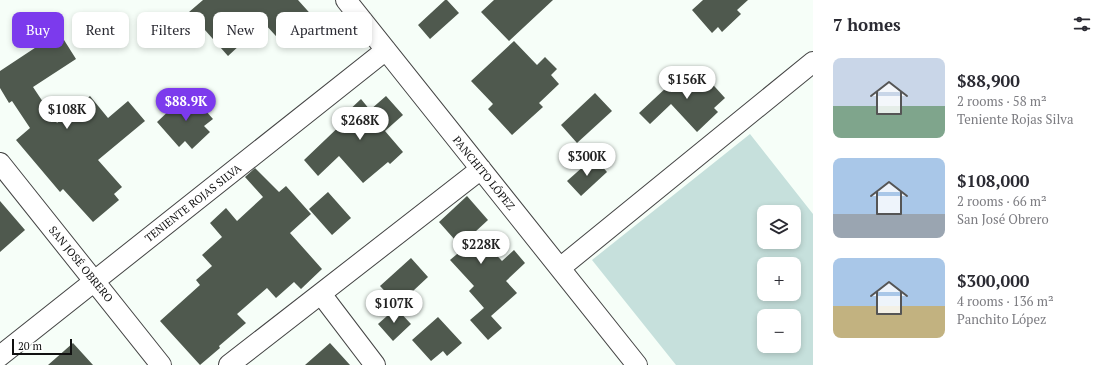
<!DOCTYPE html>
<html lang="en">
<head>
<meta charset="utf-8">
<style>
	:root { --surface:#fff; --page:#f7f7f7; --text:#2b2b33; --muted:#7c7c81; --accent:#7c3aed }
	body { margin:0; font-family:"PT Serif",serif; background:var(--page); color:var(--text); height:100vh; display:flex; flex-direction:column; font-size:15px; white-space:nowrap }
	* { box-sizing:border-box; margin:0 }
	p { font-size:13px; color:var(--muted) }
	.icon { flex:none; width:22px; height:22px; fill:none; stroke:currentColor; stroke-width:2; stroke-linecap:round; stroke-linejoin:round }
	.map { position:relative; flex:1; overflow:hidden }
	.details { display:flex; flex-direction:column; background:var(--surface); width:300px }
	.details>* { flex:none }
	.guide { position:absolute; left:12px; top:12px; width:380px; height:36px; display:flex; gap:8px }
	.controls { position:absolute; left:757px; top:205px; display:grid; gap:8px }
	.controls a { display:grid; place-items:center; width:44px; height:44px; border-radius:8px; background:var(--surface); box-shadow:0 2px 6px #0003; font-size:20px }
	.scale { position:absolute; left:12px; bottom:10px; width:60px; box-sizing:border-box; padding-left:4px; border:2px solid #111; border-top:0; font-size:11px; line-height:14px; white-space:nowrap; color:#111; -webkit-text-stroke:3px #fff; paint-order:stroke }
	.price { position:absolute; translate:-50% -34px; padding:0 9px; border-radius:14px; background:#fff; color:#222; font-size:13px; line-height:26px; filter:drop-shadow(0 1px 2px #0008) }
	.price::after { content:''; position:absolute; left:50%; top:24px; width:12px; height:9px; margin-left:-6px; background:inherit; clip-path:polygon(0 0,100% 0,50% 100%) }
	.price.selected { background:var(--accent); color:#fff }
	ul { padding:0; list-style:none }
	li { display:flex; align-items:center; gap:12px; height:100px; padding:0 20px }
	li span { display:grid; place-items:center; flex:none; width:112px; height:80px; border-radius:8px; color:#555 }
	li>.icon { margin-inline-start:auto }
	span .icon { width:48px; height:48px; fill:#fffc; stroke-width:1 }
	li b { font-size:17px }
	h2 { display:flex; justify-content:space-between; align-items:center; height:48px; padding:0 20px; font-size:17px }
	.chip { padding:0 14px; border-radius:8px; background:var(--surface); box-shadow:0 2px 6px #0003; font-size:14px; line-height:36px }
	.chip.selected { background:var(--accent); color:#fff }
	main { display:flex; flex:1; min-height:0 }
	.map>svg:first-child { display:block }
</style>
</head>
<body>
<main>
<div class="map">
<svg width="813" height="365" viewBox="0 0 813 365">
	<rect width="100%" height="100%" fill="#f6fef8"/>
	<!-- cemetery -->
	<path fill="#c6e0dc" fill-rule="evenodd" d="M750 134 813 214V365H676L592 260ZM764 212H794V242H764ZM764 264H794V294H764ZM764 316H794V346H764Z"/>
	<!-- building -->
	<path fill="#4f594e" d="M203 0H298L316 20 286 47 264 23 228 56 189 12Z
		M445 0H447L459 13 430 39 418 25Z
		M494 0H553L509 41 481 12Z
		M703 0H748L737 10 741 14 722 32 718 27 712 33 692 10Z
		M59 32 76 59 33 87 57 123 90 96 108 118 128 101 145 121 98 160 122 187 114 194 119 200 93 222 63 189 60 192 16 140 30 128 12 101 9 103 0 88V71Z
		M514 41 537 65 545 57 557 69 551 75 559 84 539 103 543 107 512 135 488 109 493 104 471 81Z
		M696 66 725 98 714 108 718 112 697 132 671 104 650 124 639 113 682 73 685 76Z
		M189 92 213 119 204 126 210 132 192 149 185 141 179 147 157 122Z
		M595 93 612 111 577 143 561 125Z
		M386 96 403 115 385 131 403 152 390 164 388 162 363 183 339 156 318 176 304 160 348 118 345 114 361 99 370 110Z
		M594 157 607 172 581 196 567 181Z
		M255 168 279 192 286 186 311 214 290 233 322 269 301 289 294 282 276 298 267 288 237 314 246 323 219 346 220 348 200 365 160 321 200 285 196 280 212 266 202 255 222 237 210 223 226 208 237 221 263 197 245 177Z
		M328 192 351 218 332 235 309 209Z
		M467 196 488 220 475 232 502 261 514 250 525 263 506 281 517 293 491 316 502 328 488 340 470 320 484 308 469 291 474 286 450 260 463 249 439 222Z
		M0 201 25 230 0 252Z
		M411 258 428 277 398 305 380 286Z
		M396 308 411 324 393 341 378 324Z
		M438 317 462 343 447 356 443 351 431 361 412 340Z
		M73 343 93 365H48Z
		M330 343 350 365H305Z"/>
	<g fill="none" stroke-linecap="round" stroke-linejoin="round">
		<!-- minor casing -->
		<g stroke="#444" stroke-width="22">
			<path id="minor" d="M346 0 637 365
				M0 163 161 365
				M560 268 813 62
				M321 294 375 365
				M0 356 386 50
				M229 365 481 169"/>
		</g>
		<!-- minor -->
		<use href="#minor" stroke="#fff" stroke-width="20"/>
	</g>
	<g text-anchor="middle" stroke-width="4" stroke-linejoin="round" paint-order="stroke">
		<!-- street labels -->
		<g font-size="11" fill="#111" stroke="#fff">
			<text transform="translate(484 173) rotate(51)" y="4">PANCHITO LÓPEZ</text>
			<text transform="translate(193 203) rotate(-38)" y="4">TENIENTE ROJAS SILVA</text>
			<text transform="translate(81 264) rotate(51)" y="4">SAN JOSÉ OBRERO</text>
		</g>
	</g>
</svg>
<div class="controls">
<a><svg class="icon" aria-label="layers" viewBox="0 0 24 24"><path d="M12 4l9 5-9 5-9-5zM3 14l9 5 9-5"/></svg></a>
<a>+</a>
<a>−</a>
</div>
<div class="scale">20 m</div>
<b class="price" style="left:687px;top:100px">$156K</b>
<b class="price selected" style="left:186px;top:122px">$88.9K</b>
<b class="price" style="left:67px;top:130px">$108K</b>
<b class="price" style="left:360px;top:141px">$268K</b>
<b class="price" style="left:587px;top:177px">$300K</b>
<b class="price" style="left:481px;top:265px">$228K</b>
<b class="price" style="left:394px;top:324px">$107K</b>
<div class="guide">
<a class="chip selected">Buy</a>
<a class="chip">Rent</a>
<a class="chip">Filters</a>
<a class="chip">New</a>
<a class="chip">Apartment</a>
</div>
</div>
<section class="details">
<h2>7 homes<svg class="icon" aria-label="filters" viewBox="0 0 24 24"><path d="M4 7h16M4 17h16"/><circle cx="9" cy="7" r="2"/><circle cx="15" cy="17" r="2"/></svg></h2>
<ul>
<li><span style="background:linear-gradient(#c9d6e8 60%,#7fa58c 0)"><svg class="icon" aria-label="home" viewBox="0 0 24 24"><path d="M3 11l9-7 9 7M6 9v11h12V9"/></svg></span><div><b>$88,900</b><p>2 rooms · 58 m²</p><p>Teniente Rojas Silva</p></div></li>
<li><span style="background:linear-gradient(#a9c7e8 70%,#9aa5b1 0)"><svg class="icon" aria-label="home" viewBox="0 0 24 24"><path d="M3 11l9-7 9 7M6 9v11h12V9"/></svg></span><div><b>$108,000</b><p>2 rooms · 66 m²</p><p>San José Obrero</p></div></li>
<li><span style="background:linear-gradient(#a9c7e8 60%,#c2b280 0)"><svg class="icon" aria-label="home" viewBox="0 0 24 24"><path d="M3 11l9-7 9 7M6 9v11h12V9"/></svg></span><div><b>$300,000</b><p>4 rooms · 136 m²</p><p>Panchito López</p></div></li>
</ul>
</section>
</main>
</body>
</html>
